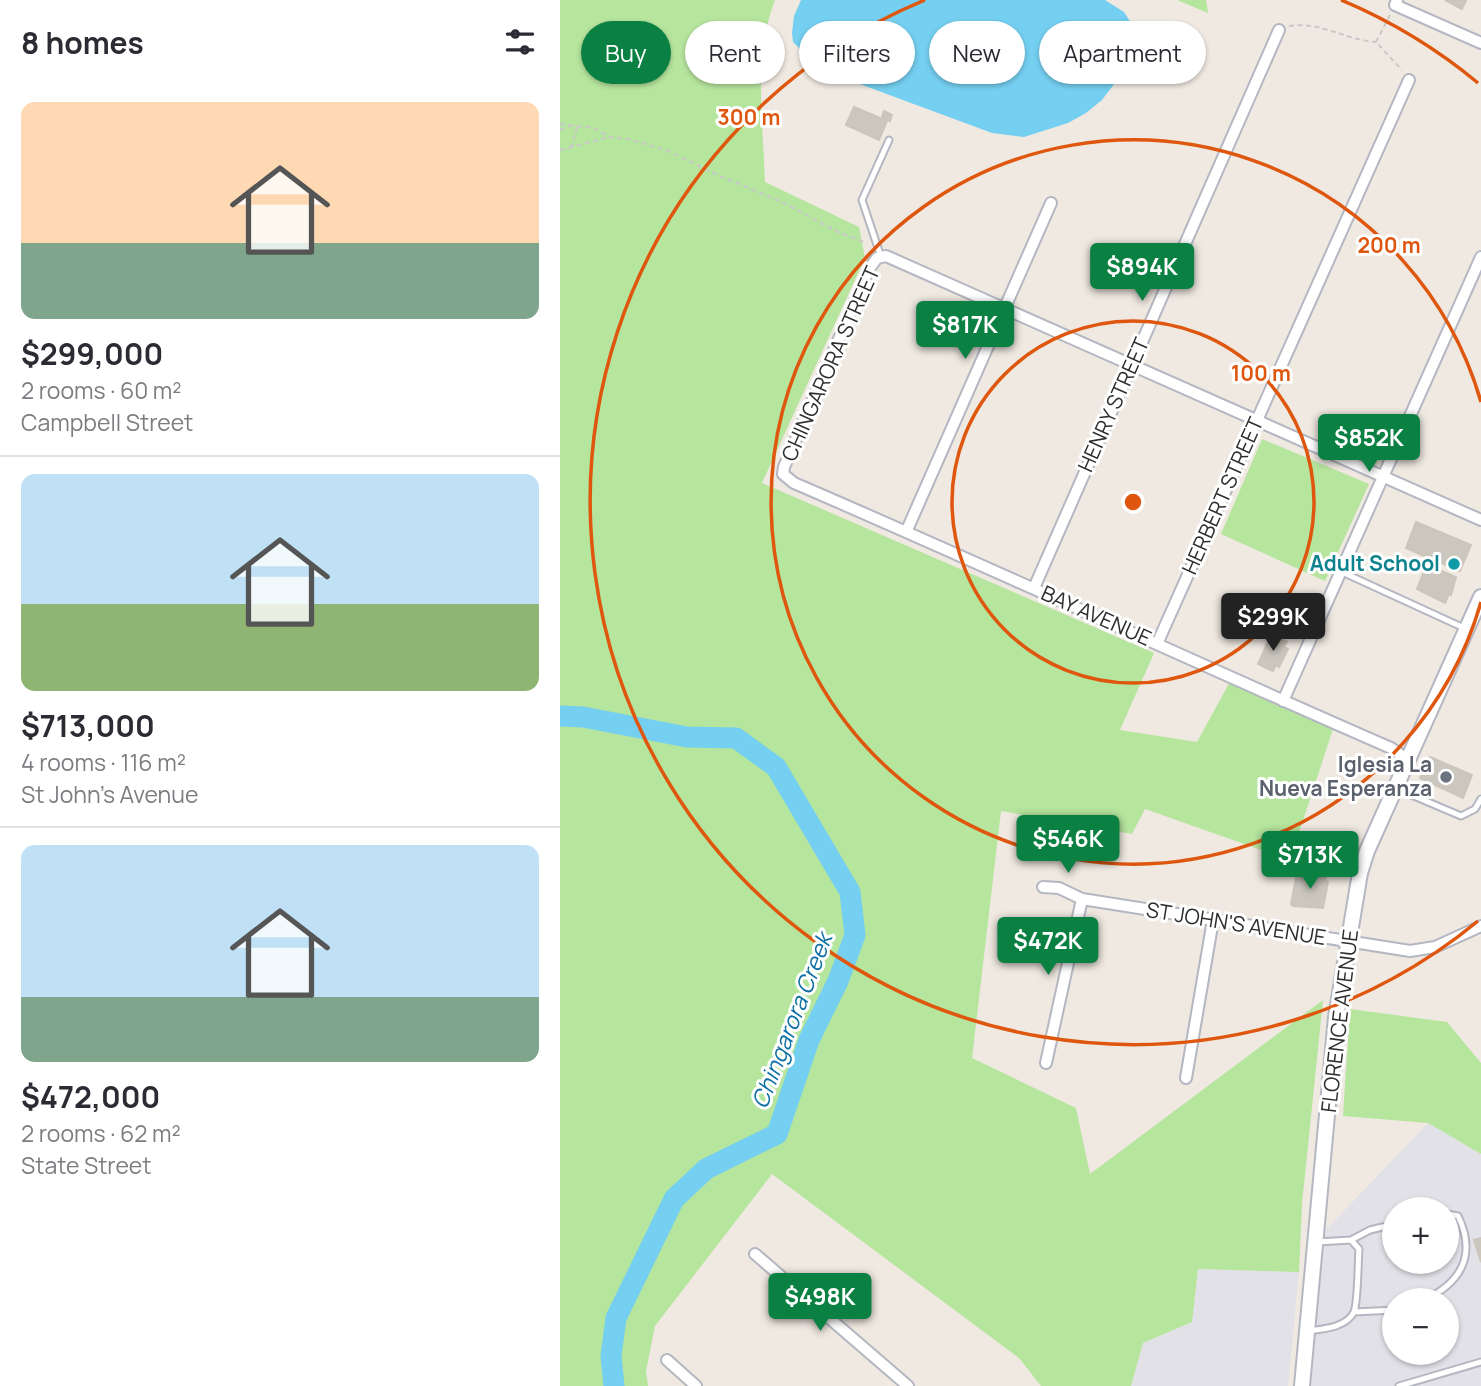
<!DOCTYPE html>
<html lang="en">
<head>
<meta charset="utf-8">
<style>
	:root { --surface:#fff; --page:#f2f2f3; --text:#2b2b33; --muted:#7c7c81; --line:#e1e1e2; --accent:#0b8043 }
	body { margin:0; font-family:Manrope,sans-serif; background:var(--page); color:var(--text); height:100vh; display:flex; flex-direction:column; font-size:26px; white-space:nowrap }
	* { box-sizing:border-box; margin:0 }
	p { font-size:23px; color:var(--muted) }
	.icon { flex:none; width:38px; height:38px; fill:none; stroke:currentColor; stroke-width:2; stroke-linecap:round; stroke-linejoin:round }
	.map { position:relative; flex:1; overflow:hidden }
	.sheet { display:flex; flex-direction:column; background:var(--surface); width:560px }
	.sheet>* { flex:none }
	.guide { position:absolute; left:21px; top:21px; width:665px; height:63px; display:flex; gap:14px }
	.buttons { position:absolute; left:822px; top:1197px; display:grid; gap:14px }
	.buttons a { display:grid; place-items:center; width:77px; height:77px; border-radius:50%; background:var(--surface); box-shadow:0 2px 5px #0004; font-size:35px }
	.price { position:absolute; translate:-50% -60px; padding:0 16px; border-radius:7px; background:var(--accent); color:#fff; font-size:23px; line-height:46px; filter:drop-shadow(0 2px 4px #0008) }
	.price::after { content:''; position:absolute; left:50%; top:42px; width:21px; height:16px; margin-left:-10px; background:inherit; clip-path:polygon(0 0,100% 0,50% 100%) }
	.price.current { background:#222; color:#fff }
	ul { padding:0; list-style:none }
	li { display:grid; align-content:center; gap:14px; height:371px; padding:0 21px }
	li+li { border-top:2px solid var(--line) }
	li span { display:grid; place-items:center; height:217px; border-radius:14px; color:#555 }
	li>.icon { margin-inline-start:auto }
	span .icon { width:126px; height:126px; fill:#fffc; stroke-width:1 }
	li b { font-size:30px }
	h2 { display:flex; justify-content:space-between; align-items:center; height:84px; padding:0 21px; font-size:30px }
	.pill { padding:0 24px; border-radius:32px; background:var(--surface); box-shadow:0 2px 5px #0004; font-size:24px; line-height:63px }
	.pill.current { background:var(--accent); color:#fff }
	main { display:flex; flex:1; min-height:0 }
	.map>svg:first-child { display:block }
</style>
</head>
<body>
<main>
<section class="sheet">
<h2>8 homes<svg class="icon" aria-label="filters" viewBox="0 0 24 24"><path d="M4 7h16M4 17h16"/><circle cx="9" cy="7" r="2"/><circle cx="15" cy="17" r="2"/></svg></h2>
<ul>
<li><span style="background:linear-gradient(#ffd9b3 65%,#7fa58c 0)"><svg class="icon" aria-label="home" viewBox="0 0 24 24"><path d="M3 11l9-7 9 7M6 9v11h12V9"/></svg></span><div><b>$299,000</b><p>2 rooms · 60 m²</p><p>Campbell Street</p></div></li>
<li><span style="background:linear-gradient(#bfe0f5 60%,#8fb573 0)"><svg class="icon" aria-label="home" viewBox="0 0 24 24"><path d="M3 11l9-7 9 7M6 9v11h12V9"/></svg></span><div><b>$713,000</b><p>4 rooms · 116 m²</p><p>St John's Avenue</p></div></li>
<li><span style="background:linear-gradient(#bfe0f5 70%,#7fa58c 0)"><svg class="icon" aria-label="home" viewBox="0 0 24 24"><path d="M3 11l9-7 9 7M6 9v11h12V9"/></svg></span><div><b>$472,000</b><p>2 rooms · 62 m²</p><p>State Street</p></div></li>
</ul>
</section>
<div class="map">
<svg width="921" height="1386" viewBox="0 0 921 1386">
	<rect width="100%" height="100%" fill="#efe9e1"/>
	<!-- industrial -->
	<path fill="#e3e1e8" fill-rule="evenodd" d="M868 1123 921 1154V1386H747L756 1240ZM835 1209H887V1262H835ZM835 1300H887V1353H835Z
		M638 1269 739 1272 728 1386H571L583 1343 632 1322Z"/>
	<!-- green -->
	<path fill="#b6e59e" d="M0 0H215C193 57 203 122 205 182L299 227 305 258 202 483 594 653 560 730 637 742 672 678 775 723 730 860 585 809 572 834 441 811 412 1058 516 1108 530 1174 763 1000 742 1204 739 1272 638 1269 632 1322 583 1343 571 1386H481L459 1358 212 1174 95 1326 86 1371 88 1386H0Z
		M617 0H646L648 13Z
		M702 439 809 484 765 581 661 534Z
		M790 1009 887 1022 921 1063V1154L868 1123 783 1116Z"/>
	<!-- water -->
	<path fill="#75cff0" d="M241 0H545L564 12 573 26 572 48 561 75 542 100 526 113 508 123 464 137 432 133 297 83 245 54 233 42 232 33 234 16Z"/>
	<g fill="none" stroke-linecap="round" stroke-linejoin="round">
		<!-- river -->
		<path stroke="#75cff0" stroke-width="21" d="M0 716 23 717 127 737 176 738 216 767 290 892 295 935 278 981 249 1040 217 1134 146 1169 114 1199 56 1318 51 1356 54 1386"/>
	</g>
	<!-- building -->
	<path fill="#cbc7bf" stroke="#cbc5ba" stroke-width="2" d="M885 0H906L902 9Z
		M294 107 327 121 319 140 286 125Z
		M324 111 332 115 330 121 322 117Z
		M856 522 911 545 900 571 877 561 874 568 896 577 891 595 889 594 885 603 857 589 869 558 846 548Z
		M711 635 727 642 724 647 728 649 719 667 716 665 713 671 698 664Z
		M870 757 912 775 903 798 860 778Z
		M753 872H757V877L766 878 765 881 768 882 763 908 733 906 731 904 737 873 741 874 740 878 742 879V873L752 874Z
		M921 1238V1262L914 1240Z"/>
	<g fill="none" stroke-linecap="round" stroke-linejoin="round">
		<!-- lane casing -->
		<g stroke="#b4b7c1" stroke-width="9">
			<path id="lane" d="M321 257 302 200 329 140
				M782 572 904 628
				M835 788 901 816 915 809 921 799
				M791 1240 810 1230 835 1224
				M864 1300C901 1283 917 1255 898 1216L887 1214
				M794 1312 835 1310
				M748 1331C762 1329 786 1328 794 1312 798 1302 798 1261 799 1249L791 1240 757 1242
				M839 1386 921 1362"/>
		</g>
		<!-- street casing -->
		<g stroke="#b4b7c1" stroke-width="14">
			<path id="street" d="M837 0 835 5 921 43
				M347 530 491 203
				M474 588 719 30
				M597 644 849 80
				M723 701 921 257
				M848 760 831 748C631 661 434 569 234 483L223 474 224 467 309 269 317 258 326 256 921 520
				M483 887 499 888 522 899 850 951 875 947 921 926
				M486 1063 522 899
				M626 1078 653 920
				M195 1254 348 1386
				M107 1360 136 1386"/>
		</g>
		<!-- secondary casing -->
		<g stroke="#b4b7c1" stroke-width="18">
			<path id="secondary" d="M742 1386 776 1017 800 873 807 851 921 597"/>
		</g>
		<!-- path -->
		<path stroke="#c9c9c9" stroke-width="2" stroke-dasharray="5 3.5" stroke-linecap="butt" d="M830 15 816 42 842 70
			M729 26C761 21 785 40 816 42
			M0 124 34 128 50 137 68 139 106 150 160 176 222 202 278 232 307 243
			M0 130 10 126
			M11 148 17 127
			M0 150 49 137"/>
		<!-- lane -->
		<use href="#lane" stroke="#fff" stroke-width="5"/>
		<!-- street -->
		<use href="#street" stroke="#fff" stroke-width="10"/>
		<!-- secondary -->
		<use href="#secondary" stroke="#fff" stroke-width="14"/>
	</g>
	<!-- distance rings -->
	<g fill="none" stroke="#df570e" stroke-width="3.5">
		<circle cx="573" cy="502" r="181"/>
		<path d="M921 602A362 362 0 1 1 921 402"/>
		<path d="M918 921A543 543 0 1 1 365 0M781 0A543 543 0 0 1 918 83"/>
	</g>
	<!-- markers -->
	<circle fill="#0f9aa8" stroke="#fff" stroke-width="2.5" cx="894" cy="564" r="7"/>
	<circle fill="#6b7280" stroke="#fff" stroke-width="2.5" cx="886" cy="777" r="7"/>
	<g text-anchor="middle" stroke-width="6" stroke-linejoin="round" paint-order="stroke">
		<!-- street labels -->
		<g font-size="21" fill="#2e2e2e" stroke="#fff">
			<text transform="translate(271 364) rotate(-66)" y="7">CHINGARORA STREET</text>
			<text transform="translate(554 405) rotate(-66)" y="7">HENRY STREET</text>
			<text transform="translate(663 496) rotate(-66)" y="7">HERBERT STREET</text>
			<text transform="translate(536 616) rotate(24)" y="7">BAY AVENUE</text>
			<text transform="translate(676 924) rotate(9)" y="7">ST JOHN'S AVENUE</text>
			<text transform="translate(780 1021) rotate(-83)" y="7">FLORENCE AVENUE</text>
		</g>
		<!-- culture labels -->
		<g font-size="21" font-weight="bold" fill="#0d838f" stroke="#fff" text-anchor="end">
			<text x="880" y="571">Adult School</text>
		</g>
		<!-- worship labels -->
		<g font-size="21" font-weight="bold" fill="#5b616d" stroke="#fff" text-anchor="end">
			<text x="872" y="772">Iglesia La<tspan x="872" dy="24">Nueva Esperanza</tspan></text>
		</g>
		<!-- water labels -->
		<g font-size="23" font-style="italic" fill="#0d6fa3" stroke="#fff">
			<text transform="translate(232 1021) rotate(-69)" y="8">Chingarora Creek</text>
		</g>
	</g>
	<circle cx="573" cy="502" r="10" fill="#df570e" stroke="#fff" stroke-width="3.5"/>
	<g font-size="21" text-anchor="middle" font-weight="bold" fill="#df570e" stroke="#fff" stroke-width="6" stroke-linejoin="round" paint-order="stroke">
		<text x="189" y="125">300 m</text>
		<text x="829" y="253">200 m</text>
		<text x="701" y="381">100 m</text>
	</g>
</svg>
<div class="buttons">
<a>+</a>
<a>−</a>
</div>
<b class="price" style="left:582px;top:303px">$894K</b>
<b class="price" style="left:405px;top:361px">$817K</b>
<b class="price" style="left:809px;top:474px">$852K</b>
<b class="price current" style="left:713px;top:653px">$299K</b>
<b class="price" style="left:508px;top:875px">$546K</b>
<b class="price" style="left:750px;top:891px">$713K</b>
<b class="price" style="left:488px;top:977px">$472K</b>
<b class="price" style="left:260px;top:1333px">$498K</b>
<div class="guide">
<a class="pill current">Buy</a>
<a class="pill">Rent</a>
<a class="pill">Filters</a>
<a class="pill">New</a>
<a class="pill">Apartment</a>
</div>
</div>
</main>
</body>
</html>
